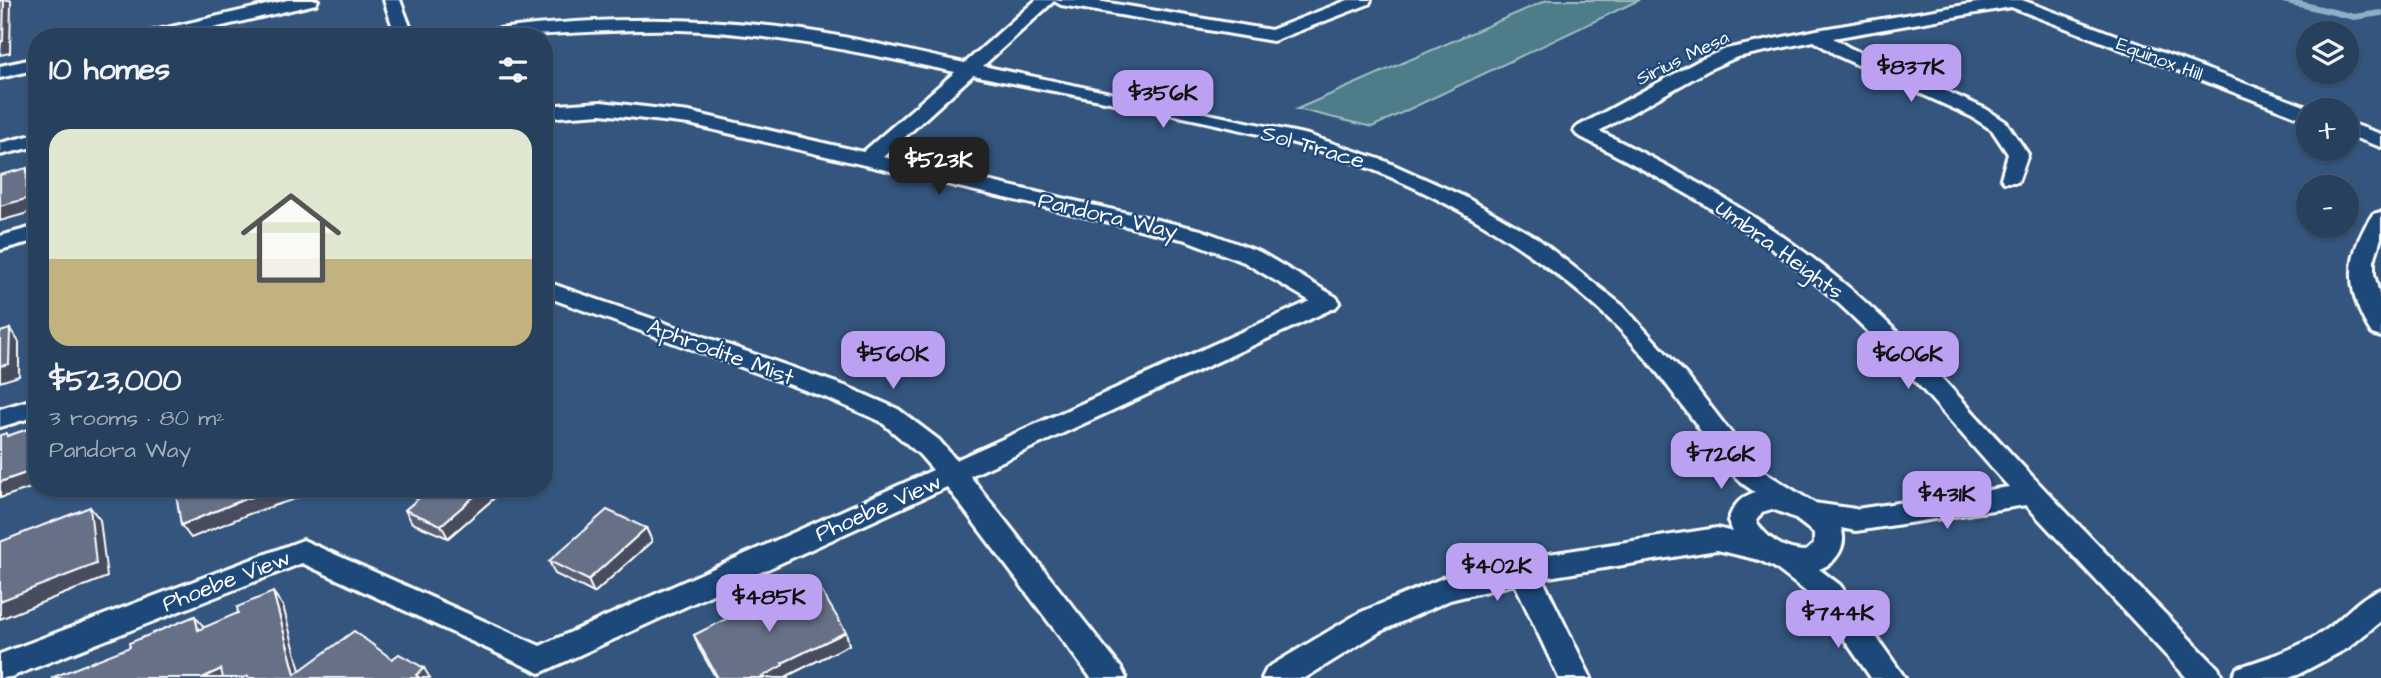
<!DOCTYPE html>
<html lang="en">
<head>
<meta charset="utf-8">
<style>
	:root { --surface:#27405e; --page:#2f4764; --text:#f1f3f6; --muted:#a4afbc; --line:#435973; --accent:#bca0f2 }
	body { margin:0; font-family:"Architects Daughter",sans-serif; background:var(--page); color:var(--text); height:100vh; display:flex; flex-direction:column; font-size:26px; white-space:nowrap }
	* { box-sizing:border-box; margin:0 }
	p { font-size:23px; color:var(--muted) }
	.icon { flex:none; width:38px; height:38px; fill:none; stroke:currentColor; stroke-width:2; stroke-linecap:round; stroke-linejoin:round }
	.map { position:relative; flex:1; overflow:hidden }
	.details { position:absolute; left:28px; top:28px; width:525px; height:469px; display:flex; flex-direction:column; background:var(--surface); border-radius:28px; box-shadow:0 2px 5px #0004,0 0 0 2px var(--line) }
	.details>* { flex:none }
	.fabs { position:absolute; left:2296px; top:21px; display:grid; gap:14px }
	.fabs a { display:grid; place-items:center; width:63px; height:63px; border-radius:50%; background:var(--surface); box-shadow:0 2px 5px #0004,0 0 0 2px var(--line); font-size:35px }
	.price { position:absolute; translate:-50% -60px; padding:0 16px; border-radius:14px; background:var(--accent); color:#111; font-size:23px; line-height:46px; filter:drop-shadow(0 2px 4px #0008) }
	.price::after { content:''; position:absolute; left:50%; top:42px; width:21px; height:16px; margin-left:-10px; background:inherit; clip-path:polygon(0 0,100% 0,50% 100%) }
	.price.active { background:#222; color:#fff }
	ul { padding:0; list-style:none }
	li { display:grid; align-content:center; gap:14px; height:371px; padding:0 21px }
	li span { display:grid; place-items:center; height:217px; border-radius:21px; color:#555 }
	li>.icon { margin-inline-start:auto }
	span .icon { width:126px; height:126px; fill:#fffc; stroke-width:1 }
	li b { font-size:30px }
	h2 { display:flex; justify-content:space-between; align-items:center; height:84px; padding:0 21px; font-size:30px }
	.map>svg:first-child { display:block }
</style>
</head>
<body>
<div class="map">
<svg width="2381" height="678" viewBox="0 0 2381 678">
	<rect width="100%" height="100%" fill="#34557e"/>
	<filter id="ink" filterUnits="userSpaceOnUse"><feTurbulence type="fractalNoise" baseFrequency=".0143" numOctaves="2"/><feDisplacementMap in="SourceGraphic" scale="14" xChannelSelector="R" yChannelSelector="G"/><feConvolveMatrix kernelMatrix="1 2 1 2 8 2 1 2 1" color-interpolation-filters="sRGB"/></filter>
	<g filter="url(#ink)">
		<!-- green -->
		<path fill="#4e7d88" stroke="#a6bec4" stroke-width="2" d="M1547 0H1639L1372 127 1297 109Z"/>
		<g fill="none" stroke-linecap="round" stroke-linejoin="round">
			<!-- stream -->
			<path stroke="#8eaec5" stroke-width="6" d="M2283 0 2354 17 2381 13"/>
			<!-- minor casing -->
			<g stroke="#fff" stroke-width="6">
				<path id="minor" d="M288 0H318L316 4 175 37H142L145 33Z
					M384 0H400L414 37H396Z
					M1036 0H1091L1271 30 1348 0H1371L1369 4 1273 41 1061 5 1054 1 983 66 1308 135 1385 161 1465 197 1537 238 1623 306 1687 376 1758 468 1814 503 1856 509 2009 487C1945 416 1885 341 1812 280 1741 220 1659 177 1577 135L1574 131 1577 127 1700 60 1726 49 1817 30 1994 0H2022L2315 110H2308V120L2301 118 2011 7 1833 38 1850 48 1986 109 2006 122 2028 154 2018 182H2004L2001 178 2008 154 1992 130 1972 117 1838 56 1814 41 1737 57 1712 68 1599 131C1678 170 1756 213 1825 268 1896 324 1955 393 2016 459 2082 530 2151 599 2218 668L2223 678H2187L2026 505 1856 531 1841 528C1848 545 1836 564 1819 569L1840 585 1905 678H1871L1818 601 1774 567 1759 560 1717 550 1542 578 1591 678H1559L1515 584 1450 600 1381 631 1305 678H1262L1267 668 1359 613 1443 578 1523 558 1717 528 1733 532 1728 521C1733 506 1740 497 1755 492 1728 476 1712 447 1694 421 1667 385 1639 346 1606 316 1520 236 1407 174 1294 143 1188 115 1079 97 973 75L883 157 1201 230 1260 252 1336 297 1340 302 1336 307 970 476 1121 668 1126 678H1091L947 487 540 673 302 563 11 677 0 678V654L303 540 540 646 933 470 919 454 880 421 827 398 544 296V281L845 386 898 409 939 440 956 460 1310 301 1244 262 1186 240 689 124 601 114 544 118V106L601 102 689 112 863 152 955 72C863 53 773 33 680 30 608 28 537 37 465 37L474 32C584 17 693 15 803 30 857 38 911 52 965 63ZM1772 509 1793 517 1814 533V544L1806 551C1785 551 1767 539 1756 521L1762 512Z
					M37 58V69L0 78V66Z
					M2347 122 2381 134V147L2347 135Z
					M37 134V146L0 155V143Z
					M2381 212V238L2374 261V274L2381 302V337L2372 334C2345 292 2345 255 2373 214Z
					M37 226V240L0 250V236Z
					M37 398V416L0 427V409Z
					M2381 589V621L2348 648 2297 675 2289 678H2232L2237 668C2267 658 2296 649 2323 632 2343 619 2359 596 2381 589Z"/>
			</g>
			<!-- minor -->
			<use href="#minor" fill="#1f4a7a" fill-rule="evenodd"/>
		</g>
		<!-- wall -->
		<path fill="#585f74" stroke="#fff" stroke-width="2" d="M396 488H506L448 538 412 523 405 510 418 499Z
			M646 528 652 541 594 593 555 574 549 561Z
			M797 598 846 632 849 645 787 676 788 678H716L699 648 694 635Z"/>
		<!-- shaded-wall -->
		<path fill="#474e5e" stroke="#fff" stroke-width="2" d="M4 0H11L10 53 0 55Z
			M37 90V100L31 91Z
			M27 168 35 180V211L0 221V206Z
			M10 329 19 342V376L0 382V366Z
			M37 469V486L0 498V482Z
			M279 488H315L316 492 249 514 191 538 181 525 240 501Z
			M484 488H506L448 538 441 525Z
			M90 507 100 520 107 577 0 619V601Z
			M646 528 652 541 594 593 588 580Z
			M273 592 283 606 302 678 295 674Z
			M195 616 206 630H198Z
			M846 632 849 645 787 676 788 678H760L782 663Z
			M424 668 430 678H418L416 675Z
			M221 669 228 678H202Z"/>
		<!-- building -->
		<path fill="#666f87" stroke="#fff" stroke-width="2" d="M0 0H4L3 41 0 42Z
			M37 65V90L31 91V67Z
			M27 168 26 199 0 206V175Z
			M10 329 9 364 0 366V332Z
			M37 426V469L0 482V435L7 433V436Z
			M175 488H279L240 501 181 525Z
			M416 488H484L441 525 405 510 425 493Z
			M90 507 96 564 0 601V542Z
			M607 510 646 528 588 580 549 561Z
			M790 587 797 598 819 587 846 632 782 663 783 665 760 678H718L694 635Z
			M273 592 295 674 354 631 392 659 399 654 424 668 416 675 420 678H249L247 676 244 678H223L221 669 202 678H51L130 647 129 643 195 616 198 630 238 613 237 607Z"/>
	</g>
	<g text-anchor="middle" stroke-width="5" stroke-linejoin="round" paint-order="stroke">
		<!-- far-street labels -->
		<g font-size="19" fill="#fff" stroke="#1f4a7a">
			<text transform="translate(1682 57) rotate(-26)" y="7">Sirius Mesa</text>
			<text transform="translate(2160 58) rotate(21)" y="7">Equinox Hill</text>
		</g>
		<!-- street labels -->
		<g font-size="23" fill="#fff" stroke="#1f4a7a">
			<text transform="translate(1313 146) rotate(16)" y="8">Sol Trace</text>
			<text transform="translate(1108 215) rotate(13)" y="8">Pandora Way</text>
			<text transform="translate(1780 249) rotate(36)" y="8">Umbra Heights</text>
			<text transform="translate(721 351) rotate(20)" y="8">Aphrodite Mist</text>
			<text transform="translate(878 507) rotate(-24)" y="8">Phoebe View</text>
			<text transform="translate(226 580) rotate(-21)" y="8">Phoebe View</text>
		</g>
	</g>
</svg>
<div class="fabs">
<a><svg class="icon" aria-label="layers" viewBox="0 0 24 24"><path d="M12 4l9 5-9 5-9-5zM3 14l9 5 9-5"/></svg></a>
<a>+</a>
<a>−</a>
</div>
<b class="price" style="left:1911px;top:104px">$837K</b>
<b class="price" style="left:1163px;top:130px">$356K</b>
<b class="price active" style="left:939px;top:197px">$523K</b>
<b class="price" style="left:893px;top:391px">$560K</b>
<b class="price" style="left:1908px;top:391px">$606K</b>
<b class="price" style="left:1721px;top:491px">$726K</b>
<b class="price" style="left:1947px;top:531px">$431K</b>
<b class="price" style="left:1497px;top:603px">$402K</b>
<b class="price" style="left:769px;top:634px">$485K</b>
<b class="price" style="left:1838px;top:650px">$744K</b>
<section class="details">
<h2>10 homes<svg class="icon" aria-label="filters" viewBox="0 0 24 24"><path d="M4 7h16M4 17h16"/><circle cx="9" cy="7" r="2"/><circle cx="15" cy="17" r="2"/></svg></h2>
<ul>
<li><span style="background:linear-gradient(#dfe7d0 60%,#c2b280 0)"><svg class="icon" aria-label="home" viewBox="0 0 24 24"><path d="M3 11l9-7 9 7M6 9v11h12V9"/></svg></span><div><b>$523,000</b><p>3 rooms · 80 m²</p><p>Pandora Way</p></div></li>
</ul>
</section>
</div>
</body>
</html>
